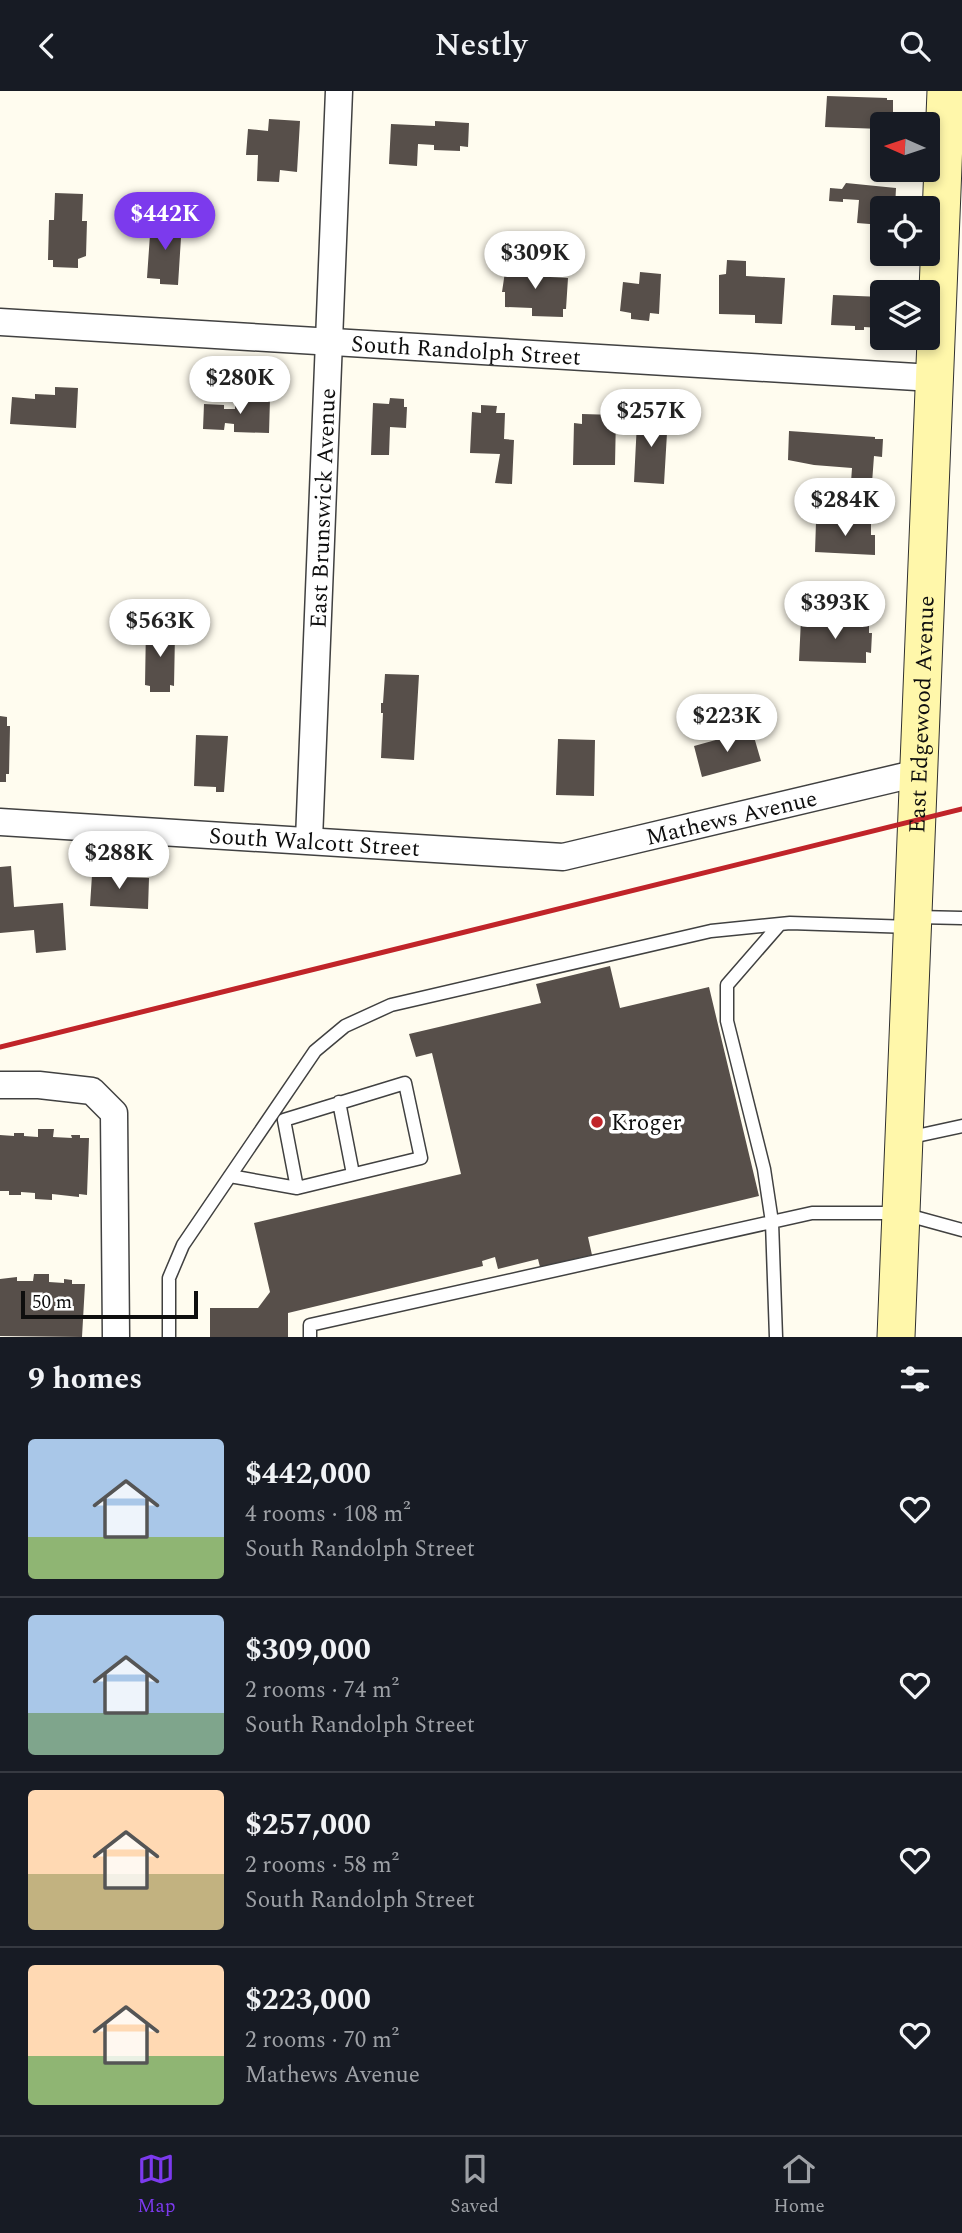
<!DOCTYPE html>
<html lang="en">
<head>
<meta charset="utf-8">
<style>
	:root { --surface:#171b24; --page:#20242c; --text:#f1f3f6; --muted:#9ea1a6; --line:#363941; --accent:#7c3aed }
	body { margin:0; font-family:Spectral,serif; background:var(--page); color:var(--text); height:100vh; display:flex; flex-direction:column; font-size:26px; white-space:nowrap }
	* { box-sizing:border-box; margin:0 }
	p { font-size:23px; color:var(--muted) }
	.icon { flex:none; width:38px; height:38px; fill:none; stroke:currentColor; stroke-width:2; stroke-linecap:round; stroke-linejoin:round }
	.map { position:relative; height:1246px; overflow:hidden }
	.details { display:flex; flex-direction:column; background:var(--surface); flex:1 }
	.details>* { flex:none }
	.needle { width:46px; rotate:273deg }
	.buttons { position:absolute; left:870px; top:21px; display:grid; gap:14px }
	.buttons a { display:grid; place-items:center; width:70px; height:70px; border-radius:7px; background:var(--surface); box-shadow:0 4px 10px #0003; font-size:35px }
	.scale { position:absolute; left:21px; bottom:18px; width:177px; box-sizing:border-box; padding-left:7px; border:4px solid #0e0e0e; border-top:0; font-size:19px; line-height:24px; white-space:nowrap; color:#0e0e0e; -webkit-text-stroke:5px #fff; paint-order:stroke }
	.price { position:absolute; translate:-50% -60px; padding:0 16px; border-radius:24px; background:#fff; color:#222; font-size:23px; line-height:46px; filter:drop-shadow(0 2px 4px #0008) }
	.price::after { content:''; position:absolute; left:50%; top:42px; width:21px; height:16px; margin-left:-10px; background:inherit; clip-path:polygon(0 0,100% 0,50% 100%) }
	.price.selected { background:var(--accent); color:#fff }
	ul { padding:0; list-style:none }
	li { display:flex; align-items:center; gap:21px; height:175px; padding:0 28px }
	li+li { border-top:2px solid var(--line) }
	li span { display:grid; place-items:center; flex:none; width:196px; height:140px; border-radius:7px; color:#555 }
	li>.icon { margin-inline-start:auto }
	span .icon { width:84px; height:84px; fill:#fffc; stroke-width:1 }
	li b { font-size:30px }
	h2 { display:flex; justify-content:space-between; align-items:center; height:84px; padding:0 28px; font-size:30px }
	header { display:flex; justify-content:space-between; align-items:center; height:91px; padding:0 28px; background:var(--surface); font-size:32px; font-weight:600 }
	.menu { display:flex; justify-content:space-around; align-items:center; height:98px; border-top:2px solid var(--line); background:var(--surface); font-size:19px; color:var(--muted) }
	.menu a { display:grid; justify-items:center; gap:4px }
	.menu .selected { color:var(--accent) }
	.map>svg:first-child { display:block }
</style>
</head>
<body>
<header><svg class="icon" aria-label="back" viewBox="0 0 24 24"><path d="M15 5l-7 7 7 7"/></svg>Nestly<svg class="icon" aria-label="search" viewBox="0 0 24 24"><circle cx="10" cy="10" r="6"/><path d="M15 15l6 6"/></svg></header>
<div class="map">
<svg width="962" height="1246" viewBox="0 0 962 1246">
	<rect width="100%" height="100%" fill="#fffcef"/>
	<!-- building -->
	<path fill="#574f4a" d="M827 5 887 7V9H893V33H882V38L825 36Z
		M269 28 300 30 297 81 280 79 279 91 257 90 258 64H246L248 38 268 40Z
		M435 30 469 32 468 56 460 55V60L434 59V54L418 53 417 75 389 73 391 33 435 35Z
		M846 92 896 97 895 117H882V134L857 132 859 109 843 108V111L829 110 830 97 842 98Z
		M55 102 83 103 82 130H87L86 165 78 168V177L53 176V169H48L49 129H54Z
		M151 129 182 131 178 194 160 193V188L147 187Z
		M727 169 746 170V185L785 187 782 233 755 232V224L719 223V184L726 183Z
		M506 174 543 176V181H550V186L568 187 566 218H563V226L532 225V217L505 216V201H502Z
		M640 181 661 183 659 223 650 222 649 230 631 228V222L620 220 623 191 639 193Z
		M833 204 882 206 880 237 864 236V239H855V235L831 234Z
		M55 296 78 297 76 337 10 333 12 306 35 308V303L55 304Z
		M249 303 259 304V308H270L269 342 234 341V333L225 332 224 339 203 338 204 313 224 314V318H235V307H249Z
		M390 307 404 308V316H407L406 337 390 336 389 364H371L373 312 389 313Z
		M481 314 497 315 496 322H505L504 348 514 349 512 393 495 392 500 363 470 362 472 321 481 322Z
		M582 323 616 324 615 374H573L574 332 582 333Z
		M640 323 668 325 664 393 634 391 637 331H640Z
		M789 340 875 346V348H883L882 366 874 365 872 392 851 391 852 377 814 374 788 369Z
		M828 430 871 431V444H875V464L815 461 816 431Z
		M801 528 869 530V542H872L871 562 866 561V572L799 570Z
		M146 534H168V543H175L174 595 170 594V601H150V595L145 594Z
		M385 583 419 584 414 669 381 667 383 622H381V612H383Z
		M0 625 7 626V635H10L9 683H6V691H0Z
		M752 639 761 670 702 686 694 655Z
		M196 644 228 645 224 701H216V696L194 695Z
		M558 648 595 649 594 705 556 704Z
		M11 775 14 816 63 812 66 859 36 862 34 839 0 842V776Z
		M102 779 117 780V786L149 787 148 818 90 815 92 784 101 785Z
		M610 875 620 917 709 896 759 1105 588 1146 592 1164 540 1176 538 1168 498 1178 495 1166 482 1170 483 1175 288 1222V1246H210V1217H258L270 1201 254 1132 461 1083 432 962 416 966 409 943 541 912 536 893Z
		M38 1038H54L53 1046 72 1047 71 1044H80V1047H89L87 1104 79 1103V1106L52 1103V1109L35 1108V1102L21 1101V1104H9V1100H0V1044L14 1045V1042H24V1045L38 1046Z
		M34 1183H49V1191L64 1192V1188L72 1189V1193H85L82 1246 0 1245V1188L17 1186V1190H33Z"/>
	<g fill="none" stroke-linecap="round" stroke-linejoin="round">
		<!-- lane casing -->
		<g stroke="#414141" stroke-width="15">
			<path id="lane" d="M917 826 962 827
				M339 1011 353 1083
				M907 1047 962 1035
				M230 1085 297 1097 421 1067 405 992 284 1029 297 1097
				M169 1246V1187L183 1154 315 960 345 935 391 914 711 840 790 832 911 836
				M310 1246V1234L812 1122H900L962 1139
				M776 1246 772 1131 764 1078 727 930V894L780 833"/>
		</g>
		<!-- street casing -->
		<g stroke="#414141" stroke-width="29">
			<g id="street">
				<path id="s1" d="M0 231 933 287"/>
				<path id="s2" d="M0 731 563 766 918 682"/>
				<path id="s3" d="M309 749 339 0"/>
				<path d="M0 994H39L92 1000 114 1022 116 1246"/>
			</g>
		</g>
		<!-- secondary casing -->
		<g stroke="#303030" stroke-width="39">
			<g id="secondary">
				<path id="s4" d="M896 1246 946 0"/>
			</g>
		</g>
		<!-- lane -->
		<use href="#lane" stroke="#fff" stroke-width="12"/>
		<!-- street -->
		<use href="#street" stroke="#fff" stroke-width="26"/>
		<!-- secondary -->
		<use href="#secondary" stroke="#fff7aa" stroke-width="37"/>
		<!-- rail -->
		<path stroke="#c02429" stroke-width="5" d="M0 956 962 718"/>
	</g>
	<!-- markers -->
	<circle fill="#c02429" stroke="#fff" stroke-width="2.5" cx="597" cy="1031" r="7"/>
	<g text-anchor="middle" stroke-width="7" stroke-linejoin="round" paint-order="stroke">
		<!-- street labels -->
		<g font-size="23" fill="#0e0e0e" stroke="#fff">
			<text dy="8" stroke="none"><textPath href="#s1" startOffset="467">South Randolph Street</textPath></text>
			<text dy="8" stroke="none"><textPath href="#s3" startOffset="332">East Brunswick Avenue</textPath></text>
			<text dy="8" stroke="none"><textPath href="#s4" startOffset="623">East Edgewood Avenue</textPath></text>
			<text dy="8" stroke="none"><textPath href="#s2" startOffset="737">Mathews Avenue</textPath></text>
			<text dy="8" stroke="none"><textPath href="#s2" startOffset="315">South Walcott Street</textPath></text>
		</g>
		<!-- poi labels -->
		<g font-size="23" fill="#0e0e0e" stroke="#fff" text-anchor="start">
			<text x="611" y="1039">Kroger</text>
		</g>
	</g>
</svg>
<div class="buttons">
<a><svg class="needle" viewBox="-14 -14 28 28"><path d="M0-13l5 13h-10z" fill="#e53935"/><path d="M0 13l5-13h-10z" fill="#9ea1a6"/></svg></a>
<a><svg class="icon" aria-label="locate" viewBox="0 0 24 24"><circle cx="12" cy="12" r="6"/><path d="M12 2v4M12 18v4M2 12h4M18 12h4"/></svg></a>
<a><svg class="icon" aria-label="layers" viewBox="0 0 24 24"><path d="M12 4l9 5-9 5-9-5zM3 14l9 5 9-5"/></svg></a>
</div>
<div class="scale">50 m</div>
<b class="price selected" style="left:165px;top:161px">$442K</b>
<b class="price" style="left:535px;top:200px">$309K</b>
<b class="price" style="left:240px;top:325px">$280K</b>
<b class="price" style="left:651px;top:358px">$257K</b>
<b class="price" style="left:845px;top:447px">$284K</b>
<b class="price" style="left:835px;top:550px">$393K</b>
<b class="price" style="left:160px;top:568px">$563K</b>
<b class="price" style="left:727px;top:663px">$223K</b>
<b class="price" style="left:119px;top:800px">$288K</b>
</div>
<section class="details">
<h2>9 homes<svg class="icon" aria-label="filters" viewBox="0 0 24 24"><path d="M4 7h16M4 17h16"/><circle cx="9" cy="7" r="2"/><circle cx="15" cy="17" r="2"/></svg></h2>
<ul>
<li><span style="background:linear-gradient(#a9c7e8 70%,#8fb573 0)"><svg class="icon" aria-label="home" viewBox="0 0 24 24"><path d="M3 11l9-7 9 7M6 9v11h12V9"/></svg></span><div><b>$442,000</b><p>4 rooms · 108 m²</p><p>South Randolph Street</p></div><svg class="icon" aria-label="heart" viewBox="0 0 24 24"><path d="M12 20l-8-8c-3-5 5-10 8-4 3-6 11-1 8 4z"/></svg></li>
<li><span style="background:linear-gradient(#a9c7e8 70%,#7fa58c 0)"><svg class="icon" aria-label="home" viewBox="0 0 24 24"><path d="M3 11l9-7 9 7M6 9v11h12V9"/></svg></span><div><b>$309,000</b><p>2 rooms · 74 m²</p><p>South Randolph Street</p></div><svg class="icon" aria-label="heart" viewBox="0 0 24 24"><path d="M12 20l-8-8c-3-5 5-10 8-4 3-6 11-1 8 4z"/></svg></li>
<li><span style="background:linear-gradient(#ffd9b3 60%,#c2b280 0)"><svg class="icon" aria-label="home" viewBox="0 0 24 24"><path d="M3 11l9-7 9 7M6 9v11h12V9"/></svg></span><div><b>$257,000</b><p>2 rooms · 58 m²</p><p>South Randolph Street</p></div><svg class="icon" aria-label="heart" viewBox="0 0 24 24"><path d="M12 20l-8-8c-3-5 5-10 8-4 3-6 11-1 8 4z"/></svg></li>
<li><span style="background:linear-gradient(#ffd9b3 65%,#8fb573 0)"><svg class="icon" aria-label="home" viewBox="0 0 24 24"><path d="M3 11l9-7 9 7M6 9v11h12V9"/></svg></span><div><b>$223,000</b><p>2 rooms · 70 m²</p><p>Mathews Avenue</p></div><svg class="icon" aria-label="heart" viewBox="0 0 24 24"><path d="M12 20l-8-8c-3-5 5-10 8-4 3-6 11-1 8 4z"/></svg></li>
</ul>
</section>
<nav class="menu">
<a class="selected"><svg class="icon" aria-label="map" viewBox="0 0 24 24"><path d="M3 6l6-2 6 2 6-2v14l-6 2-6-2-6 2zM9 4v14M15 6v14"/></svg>Map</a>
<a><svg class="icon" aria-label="saved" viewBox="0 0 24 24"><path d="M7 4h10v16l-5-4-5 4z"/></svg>Saved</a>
<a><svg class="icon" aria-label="home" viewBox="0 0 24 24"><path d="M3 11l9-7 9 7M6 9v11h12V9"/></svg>Home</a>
</nav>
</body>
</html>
